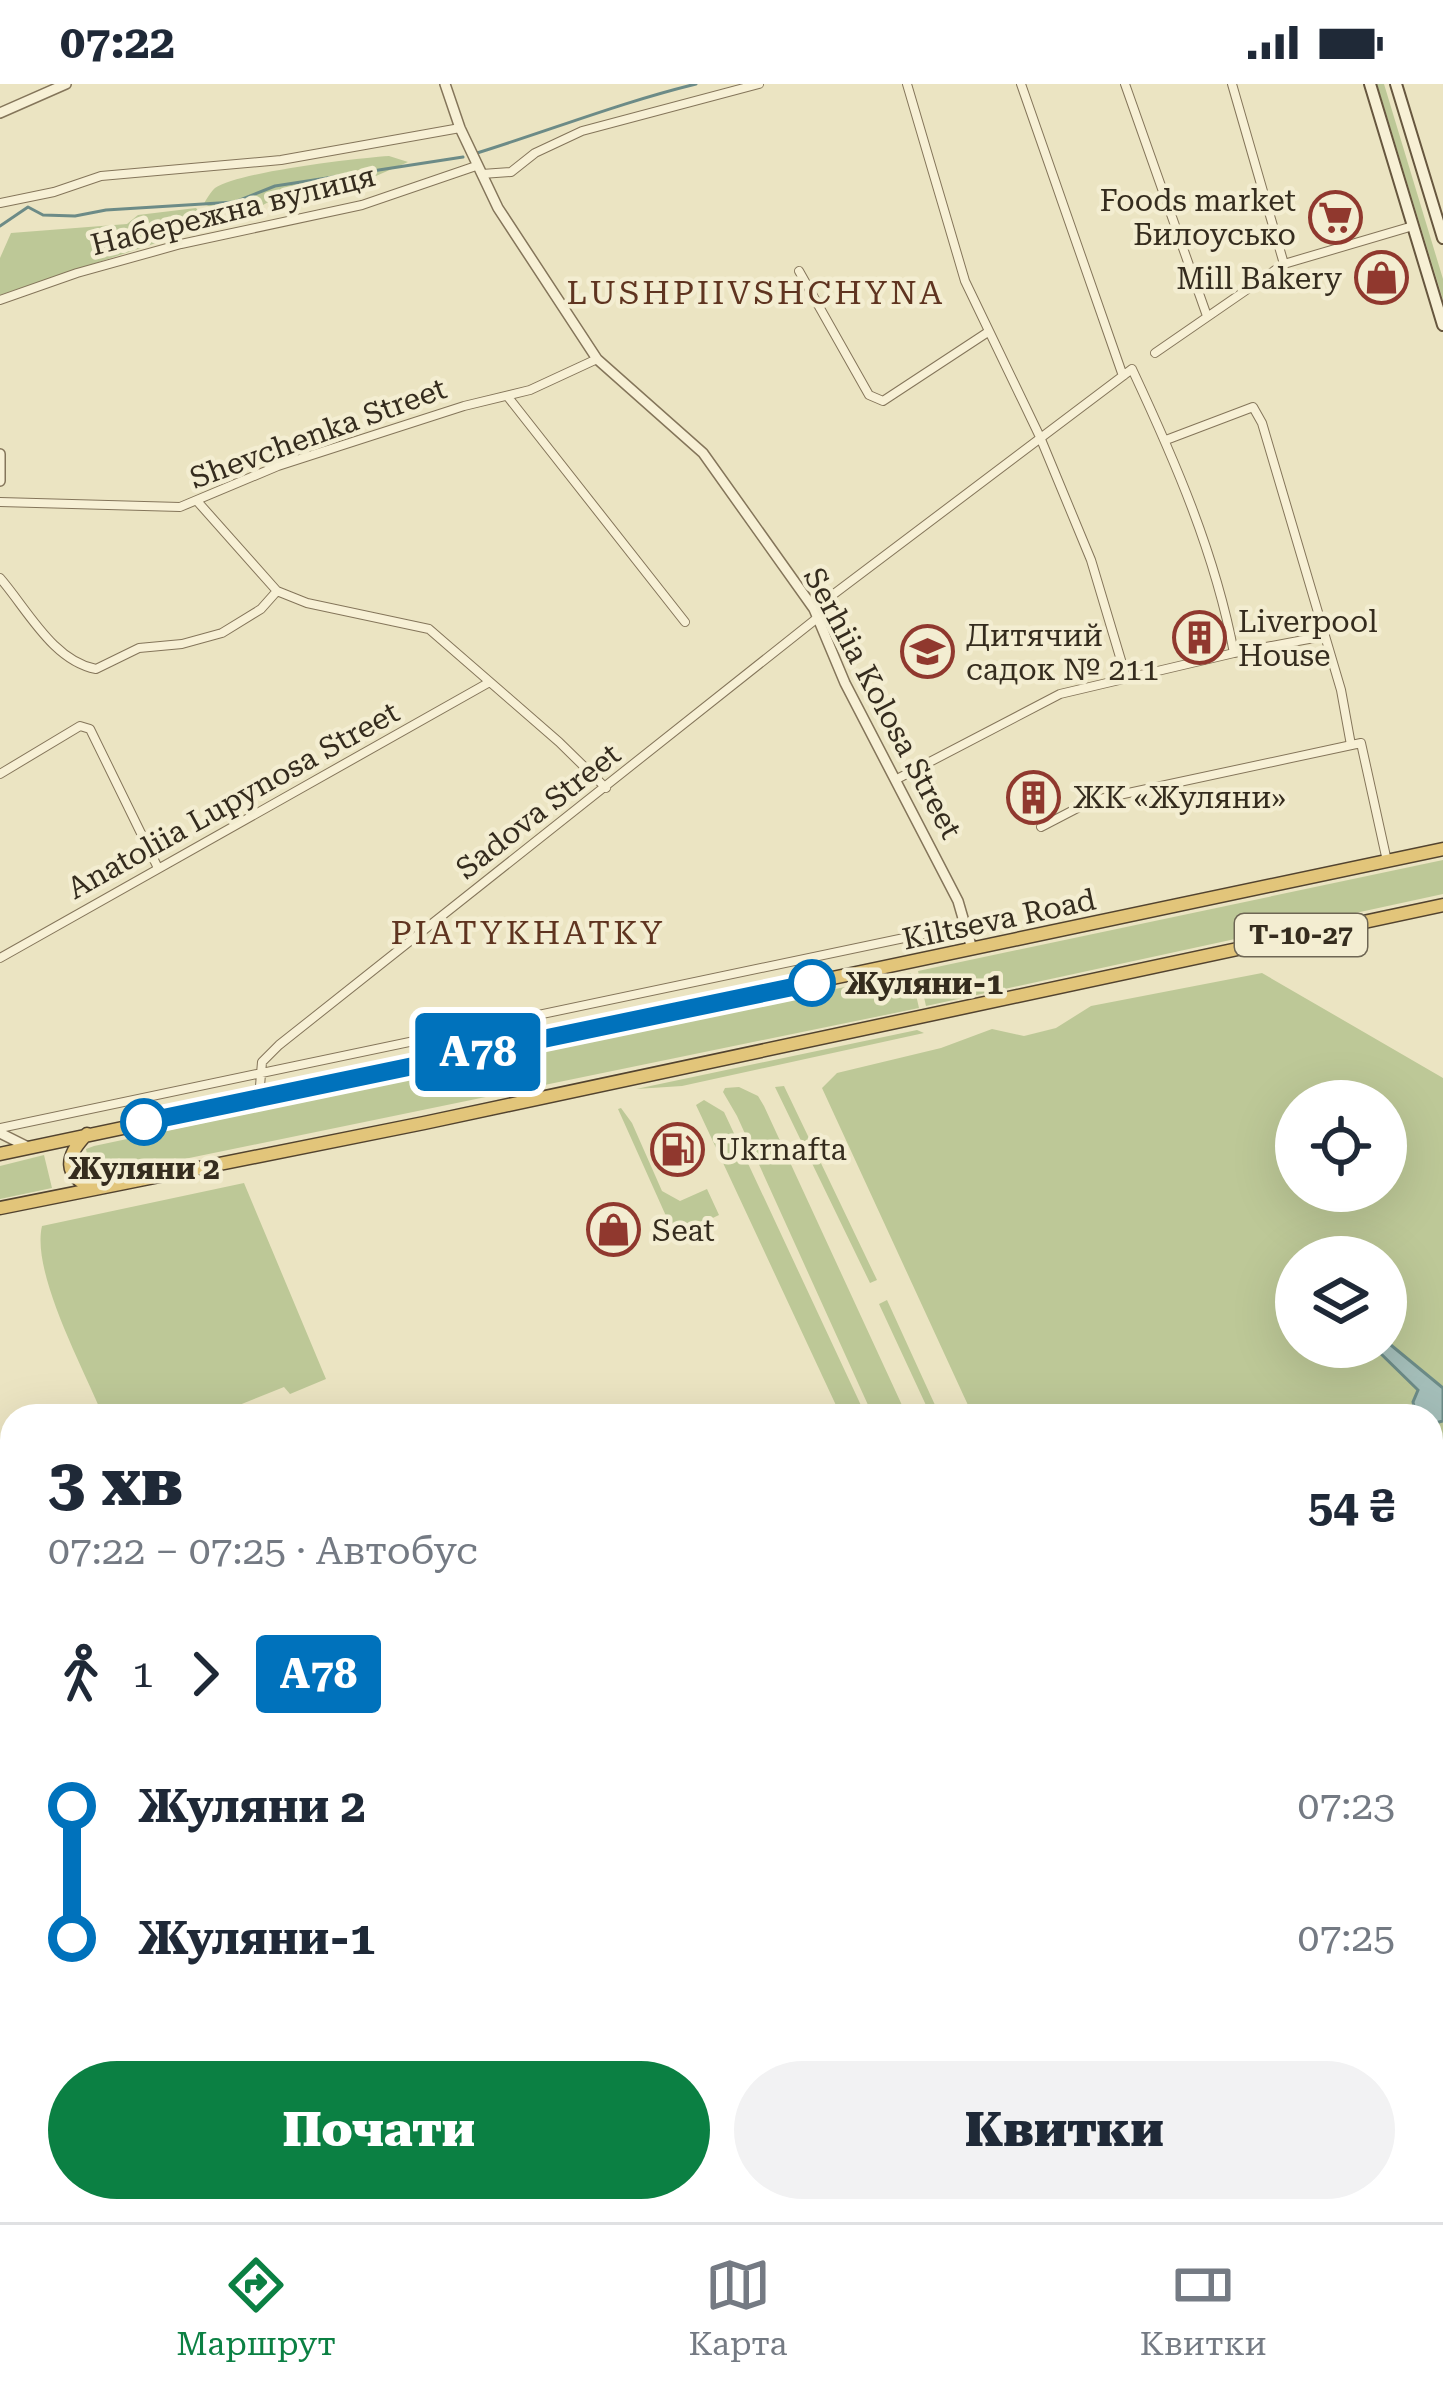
<!DOCTYPE html>
<html lang="uk">
<meta charset="utf-8">
<style>
:root{--surface:#fff;--page:#f2f2f3;--text:#1f2937;--muted:#747a83;--line:#e0e1e3;--accent:#0b8043}
body{margin:0;font-family:"Roboto Serif",serif;background:var(--page);color:var(--text);height:100vh;display:flex;flex-direction:column;font-size:45px;white-space:nowrap}
*{box-sizing:border-box;margin:0}
p{font-size:39px;color:var(--muted)}
.icon{flex:none;width:66px;height:66px;fill:none;stroke:currentColor;stroke-width:2;stroke-linecap:round;stroke-linejoin:round}
.map{position:relative;flex:1;overflow:hidden}
.drawer{position:absolute;left:0px;top:1320px;width:1443px;height:819px;display:flex;flex-direction:column;background:var(--surface);border-radius:36px 36px 0 0;box-shadow:0 12px 48px #0002}
.drawer>*{flex:none}
.badge{padding:0 24px;border-radius:9px;font-size:42px;line-height:78px}
.tools{position:absolute;left:1275px;top:996px;display:grid;gap:24px}
.tools a{display:grid;place-items:center;width:132px;height:132px;border-radius:50%;background:var(--surface);box-shadow:0 12px 48px #0002;font-size:60px}
.map>.badge{position:absolute;translate:-50% -50%;box-shadow:0 0 0 6px #fff}
.legs{display:flex;align-items:center;gap:18px;height:132px;padding:0 48px;font-size:39px}
.legs p{margin-inline-start:auto}
.summary{display:flex;align-items:center;justify-content:space-between;height:204px;padding:0 48px}
h1{font-size:66px;font-weight:800;line-height:90px}
.cta{display:flex;gap:24px;margin-top:auto;padding:24px 48px}
.cta a{flex:1;height:138px;border-radius:72px;background:var(--accent);color:#fff;font-size:48px;font-weight:800;line-height:138px;text-align:center}
.cta a+a{background:var(--page);color:var(--text)}
ul{padding:0 48px;list-style:none}
li{display:flex;align-items:center;gap:42px;height:132px;font-size:45px}
li i{display:grid;place-items:center;width:18px;height:100%;margin:0 15px;background:currentColor}
li i::after{content:'';width:30px;height:30px;margin:-15px;border:9px solid;border-radius:50%;background:var(--surface)}
li p{margin-inline-start:auto}
li:first-child i{background:linear-gradient(#0000 50%,currentColor 0)}
li:last-child i{background:linear-gradient(currentColor 50%,#0000 0)}
.status{display:flex;justify-content:space-between;align-items:center;height:84px;padding:0 60px;background:var(--surface);direction:ltr}
.status svg{height:33px;fill:currentColor}
.tabs{display:flex;justify-content:space-around;align-items:center;height:168px;border-top:3px solid var(--line);background:var(--surface);font-size:33px;color:var(--muted)}
.tabs a{display:grid;justify-items:center;gap:6px}
.tabs .selected{color:var(--accent)}
.map>svg:first-child{display:block}
.farmland{fill:#e0deb0}
.green{fill:#bdc897;fill-rule:evenodd}
.water{fill:#a4beb9;stroke:#6c8b87;stroke-width:3}
.lines{fill:none;stroke-linecap:round;stroke-linejoin:round}
.stream{stroke:#6c8b87;stroke-width:3}
.minor-casing{stroke:#84755a;stroke-width:10}
.tertiary-casing{stroke:#84755a;stroke-width:12}
.secondary-casing{stroke:#66563e;stroke-width:14}
.trunk-casing{stroke:#52432f;stroke-width:15}
.minor{stroke:#f7f0d5;stroke-width:8}
.tertiary{stroke:#f7f0d5;stroke-width:9}
.secondary{stroke:#f7f0d5;stroke-width:10}
.trunk{stroke:#e2c57a;stroke-width:12}
.line-1-casing{stroke:#fff;stroke-width:27}
.line-1{stroke:#0072bc;stroke-width:18}
.stop-1-dot{fill:#fff;stroke:#0072bc;stroke-width:6}
.labels{text-anchor:middle;dominant-baseline:central;stroke-width:9;stroke-linejoin:round;paint-order:stroke}
.shield{fill:#f3edd1;stroke:#6e6654;stroke-width:3}
.shield-label{font-size:27px;font-weight:bold;fill:#352c1e}
.poi-label{font-size:30px;fill:#352c1e;stroke:#f3edd1;text-anchor:start}
.street-label{font-size:30px;fill:#352c1e;stroke:#f3edd1}
.stop-label{font-size:30px;font-weight:bold;fill:#352c1e;stroke:#f3edd1;text-anchor:start}
.neighbourhood-label{font-size:33px;letter-spacing:3px;fill:#5f3420;stroke:#f3edd1}
</style>
<div class="status"><b>07:22</b><svg viewBox="0 0 49 12"><path d="M0 12V9h3v3zM5 12V6h3v6zM10 12V3h3v9zM15 12V0h3v12zM26 1h20v11H26zM47 4h2v5h-2z"/></svg></div>
<div class="map">
<svg width="1443" height="2138" viewBox="0 0 1443 2138">
<rect width="100%" height="100%" fill="#ebe4c2"/>
<path class="farmland" d="M180,2127H346L352,2138H157Z"/>
<path class="green" d="M1377,0H1384L1443,195V216Z
M389,72L408,78L353,102L328,101L304,110L281,111L263,121L220,127L204,120C205,117 212,106 215,104C238,88 357,74 389,72Z
M196,124L202,131L192,147L0,211V174L11,149L127,140L138,131Z
M1443,776V810L926,922L918,887Z
M911,889L919,924L92,1094L86,1065L94,1062Z
M1262,889L1443,994V1500L1437,1503L1431,1490V1332H973L822,1004L837,989L941,964L992,945L1024,952L1056,944L1091,922ZM1296,1017H1386V1107H1296ZM1296,1173H1386V1263H1296Z
M917,946L924,949L682,1002L636,1005Z
M784,1002L877,1196L870,1199L775,1003Z
M739,1003L758,1012L764,1022L907,1332H873L737,1032L723,1008L725,1004Z
M704,1016L724,1028L866,1332H841L696,1021Z
M621,1024L632,1039L662,1107L680,1117L707,1105L719,1131L675,1152L618,1025Z
M44,1071L52,1104L0,1115V1082Z
M244,1099L326,1295L290,1310L284,1303L212,1332H103C84,1285 31,1189 42,1142Z
M887,1216L940,1332H931L879,1220Z
M1443,1988V2138H470L464,2127H1431V1993Z"/>
<path class="water" d="M1386,1257L1443,1304V1337L1431,1340V1332L1416,1331L1413,1318L1418,1306L1374,1263H1386Z"/>
<g class="lines">
<path class="stream" d="M477,69C551,46 622,18 696,0
M0,142L28,123L43,131L75,132L106,126L235,118L275,102L463,73"/>
<defs>
<path id="minor" d="M907,0L965,197L1040,353L1091,476L1126,593
M1021,0L1123,292
M1125,0L1207,232
M1232,0L1284,180
M482,90L511,88L535,69L582,47L759,0
M0,119L54,108L101,92L281,76L460,44
M799,187L869,311L883,317L988,248
M0,216L77,189L181,160L362,121L476,82
M1155,269L1284,180L1413,142
M508,313L685,538
M1166,356L1253,323L1262,339L1341,606L1351,661
M197,417L277,507L307,519L429,545L559,658L606,704
M0,418L180,423L278,382L464,322L530,306L597,275
M0,494C27,525 53,577 96,585L139,564L182,560L222,549L261,525L277,507
M814,525L1132,285C1175,377 1215,469 1234,569
M0,690L80,642L90,645L158,784
M897,695L1060,610L1234,569L1325,552
M1041,743L1091,717L1361,659L1387,777
M0,874L488,599
M259,1014L262,978L279,961L816,535
M0,1044L966,841"/>
<path id="tertiary" d="M445,0L460,44L498,124L597,275L703,369L814,525L845,599L958,817L972,865
M0,29L66,0
M0,370V397
M0,1049L28,1063"/>
<path id="secondary" d="M1370,0L1443,241
M1396,0L1443,154"/>
<path id="trunk" d="M87,1050C65,1072 62,1092 94,1104
M0,1070L1443,765
M0,1124L424,1039L1443,821"/>
</defs>
<use href="#minor" class="minor-casing"/>
<use href="#tertiary" class="tertiary-casing"/>
<use href="#secondary" class="secondary-casing"/>
<use href="#trunk" class="trunk-casing"/>
<use href="#minor" class="minor"/>
<use href="#tertiary" class="tertiary"/>
<use href="#secondary" class="secondary"/>
<use href="#trunk" class="trunk"/>
</g>
<g class="lines">
<defs>
<path id="line-1" d="M144,1038L812,899"/>
</defs>
<use href="#line-1" class="line-1-casing"/>
<use href="#line-1" class="line-1"/>
</g>
<defs>
<symbol id="supermarket-ring" viewBox="-11 -11 22 22"><circle r="9.5" fill="#f3edd1" stroke="#90382e" stroke-width="1.5"/><path d="M-6-5.5h2.5l.6 2H6L4.5 2H-2.5L-4.4-4H-6ZM-1.5 3.2a1.3 1.3 0 1 0 .1 0ZM3 3.2a1.3 1.3 0 1 0 .1 0Z" fill="#90382e"/></symbol>
<symbol id="shop-ring" viewBox="-11 -11 22 22"><circle r="9.5" fill="#f3edd1" stroke="#90382e" stroke-width="1.5"/><path d="M-5-2.5h2.3a2.7 3.5 0 0 1 5.4 0H5L5.5 6h-11ZM-1.5-2.5h3a1.5 2.3 0 0 0-3 0Z" fill="#90382e"/></symbol>
<symbol id="building-ring" viewBox="-11 -11 22 22"><circle r="9.5" fill="#f3edd1" stroke="#90382e" stroke-width="1.5"/><path d="M-4-6H4V6H1V3H-1V6H-4ZM-2.5-4.3h1.7v1.8h-1.7ZM.8-4.3h1.7v1.8H.8ZM-2.5-1h1.7V.8h-1.7ZM.8-1h1.7V.8H.8Z" fill="#90382e"/></symbol>
<symbol id="school-ring" viewBox="-11 -11 22 22"><circle r="9.5" fill="#f3edd1" stroke="#90382e" stroke-width="1.5"/><path d="M0-5L7-2L0 1L-7-2ZM-4 1L0 2.5L4 1V4Q0 6-4 4Z" fill="#90382e"/></symbol>
<symbol id="fuel-ring" viewBox="-11 -11 22 22"><circle r="9.5" fill="#f3edd1" stroke="#90382e" stroke-width="1.5"/><path d="M-5.5-6h7V0h2V4h1.3V-2.5L3-4.5l.8-.8L6-3V5H2.5V1h-1V6h-7ZM-4.2-4.7v3.2H.2V-4.7Z" fill="#90382e"/></symbol>
</defs>
<g fill-rule="evenodd">
<use href="#supermarket-ring" x="1306" y="104" width="59" height="59"/>
<use href="#shop-ring" x="1352" y="164" width="59" height="59"/>
<use href="#building-ring" x="1170" y="524" width="59" height="59"/>
<use href="#school-ring" x="898" y="538" width="59" height="59"/>
<use href="#building-ring" x="1004" y="684" width="59" height="59"/>
<use href="#fuel-ring" x="648" y="1036" width="59" height="59"/>
<use href="#shop-ring" x="584" y="1116" width="59" height="59"/>
</g>
<g class="stop-1-dot">
<circle cx="812" cy="899" r="21"/>
<circle cx="144" cy="1038" r="21"/>
</g>
<g class="labels">
<rect class="shield" x="1235" y="830" width="132" height="42" rx="9"/>
<g class="shield-label">
<text x="1301" y="851">Т-10-27</text>
</g>
<g class="poi-label">
<text x="1296" y="116" text-anchor="end">Foods market<tspan x="1296" dy="34">Билоусько</tspan></text>
<text x="1342" y="194" text-anchor="end">Mill Bakery</text>
<text x="1238" y="537">Liverpool<tspan x="1238" dy="34">House</tspan></text>
<text x="966" y="551">Дитячий<tspan x="966" dy="34">садок № 211</tspan></text>
<text x="1073" y="713">ЖК «Жуляни»</text>
<text x="716" y="1065">Ukrnafta</text>
<text x="652" y="1146">Seat</text>
</g>
<g class="street-label">
<text transform="translate(233 126) rotate(-14)">Набережна вулиця</text>
<text transform="translate(318 349) rotate(-20)">Shevchenka Street</text>
<text transform="translate(883 619) rotate(62)">Serhiia Kolosa Street</text>
<text transform="translate(233 716) rotate(-29)">Anatoliia Lupynosa Street</text>
<text transform="translate(538 727) rotate(-38)">Sadova Street</text>
<text transform="translate(999 835) rotate(-12)">Kiltseva Road</text>
</g>
<g class="stop-label">
<text x="845" y="899">Жуляни-1</text>
<text x="144" y="1084" text-anchor="middle">Жуляни 2</text>
</g>
<g class="neighbourhood-label">
<text x="756" y="208">LUSHPIIVSHCHYNA</text>
<text x="528" y="848">PIATYKHATKY</text>
</g>
</g>
</svg>
<div class="tools">
<a><svg class="icon" aria-label="locate" viewBox="0 0 24 24"><circle cx="12" cy="12" r="6"/><path d="M12 2v4M12 18v4M2 12h4M18 12h4"/></svg></a>
<a><svg class="icon" aria-label="layers" viewBox="0 0 24 24"><path d="M12 4l9 5-9 5-9-5zM3 14l9 5 9-5"/></svg></a>
</div>
<b class="badge" style="left:478px;top:968px;background:#0072bc;color:#fff">А78</b>
<section class="drawer">
<div class="summary"><div><h1>3 хв</h1><p>07:22 – 07:25 · Автобус</p></div><b>54 ₴</b></div>
<div class="legs"><svg class="icon" aria-label="walk" viewBox="0 0 24 24"><circle cx="13" cy="4" r="2"/><path d="M13 8l-2 6 4 7M11 14l-3 7M7 12l3-4h3l4 4"/></svg>1<svg class="icon" aria-label="forward" viewBox="0 0 24 24"><path d="M9 5l7 7-7 7"/></svg><b class="badge" style="background:#0072bc;color:#fff">А78</b></div>
<ul>
<li><i style="color:#0072bc"></i><b>Жуляни 2</b><p>07:23</p></li>
<li><i style="color:#0072bc"></i><b>Жуляни-1</b><p>07:25</p></li>
</ul>
<div class="cta"><a>Почати</a><a>Квитки</a></div>
</section>
</div>
<nav class="tabs">
<a class="selected"><svg class="icon" aria-label="directions" viewBox="0 0 24 24"><path d="M12 3l9 9-9 9-9-9zM9 14v-3h6M13 9l2 2-2 2"/></svg>Маршрут</a>
<a><svg class="icon" aria-label="map" viewBox="0 0 24 24"><path d="M3 6l6-2 6 2 6-2v14l-6 2-6-2-6 2zM9 4v14M15 6v14"/></svg>Карта</a>
<a><svg class="icon" aria-label="tickets" viewBox="0 0 24 24"><path d="M3 7h18v10H3zM15 7v10"/></svg>Квитки</a>
</nav>
